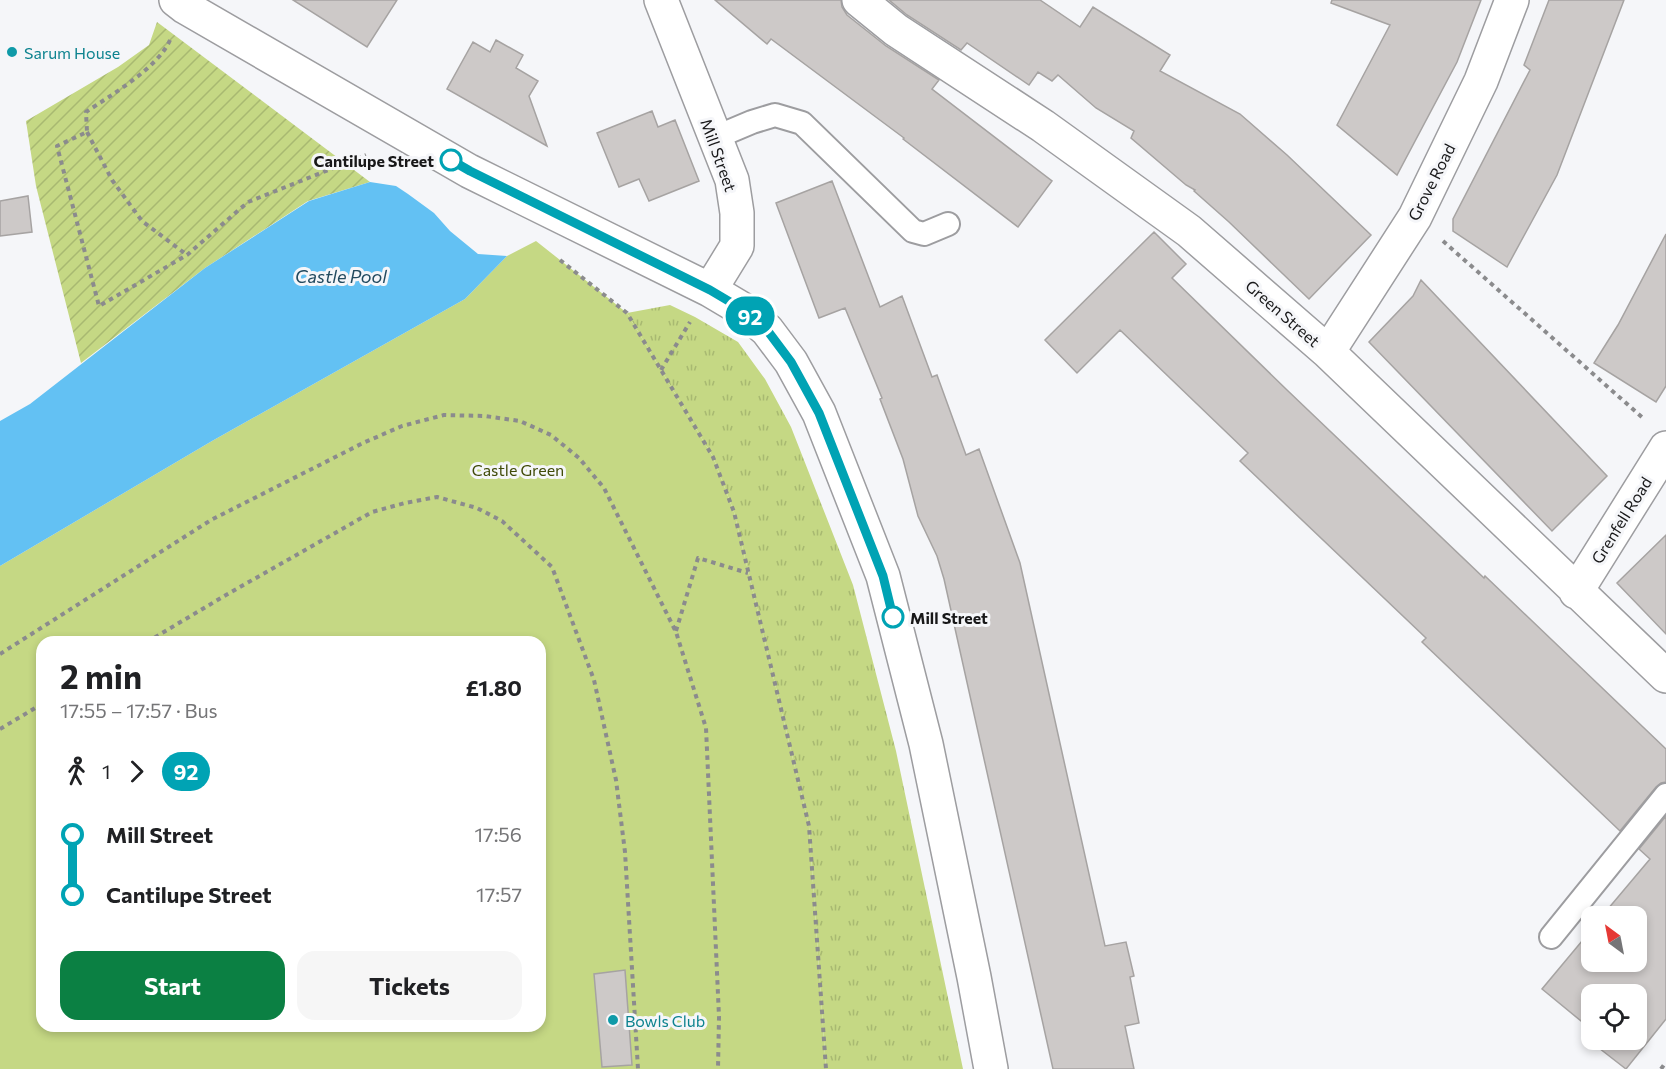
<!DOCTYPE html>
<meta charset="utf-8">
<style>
:root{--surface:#fff;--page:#f6f6f6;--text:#202124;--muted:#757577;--accent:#0b8043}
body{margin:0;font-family:Commissioner,sans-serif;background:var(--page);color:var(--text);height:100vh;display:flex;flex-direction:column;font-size:22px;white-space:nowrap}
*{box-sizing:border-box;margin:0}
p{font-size:20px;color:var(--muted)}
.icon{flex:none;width:33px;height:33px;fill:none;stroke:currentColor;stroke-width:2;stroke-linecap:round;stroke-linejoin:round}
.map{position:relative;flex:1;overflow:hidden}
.details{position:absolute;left:36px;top:636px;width:510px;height:396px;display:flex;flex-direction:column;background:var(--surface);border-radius:18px;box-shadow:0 3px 9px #0003}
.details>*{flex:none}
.badge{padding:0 12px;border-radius:20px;font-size:21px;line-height:39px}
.needle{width:39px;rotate:328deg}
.buttons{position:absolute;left:1581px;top:906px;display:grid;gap:12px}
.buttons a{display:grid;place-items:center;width:66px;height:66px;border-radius:12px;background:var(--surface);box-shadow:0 3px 9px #0003;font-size:30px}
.map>.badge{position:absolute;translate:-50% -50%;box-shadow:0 0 0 3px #fff}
.legs{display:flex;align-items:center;gap:9px;height:66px;padding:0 24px;font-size:20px}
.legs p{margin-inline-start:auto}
.overview{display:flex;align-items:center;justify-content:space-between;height:102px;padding:0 24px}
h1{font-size:33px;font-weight:700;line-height:45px}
.primary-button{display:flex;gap:12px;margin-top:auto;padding:12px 24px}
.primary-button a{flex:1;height:69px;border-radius:18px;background:var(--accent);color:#fff;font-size:24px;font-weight:700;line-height:69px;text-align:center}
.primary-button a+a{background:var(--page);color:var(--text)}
ul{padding:0 24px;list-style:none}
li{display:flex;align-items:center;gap:21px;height:60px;font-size:22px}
li i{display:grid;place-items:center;width:9px;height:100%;margin:0 8px;background:currentColor}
li i::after{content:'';width:15px;height:15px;margin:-8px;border:4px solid;border-radius:50%;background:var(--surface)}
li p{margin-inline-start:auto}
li:first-child i{background:linear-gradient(#0000 50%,currentColor 0)}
li:last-child i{background:linear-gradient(currentColor 50%,#0000 0)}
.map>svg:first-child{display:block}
.grass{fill:url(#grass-tufts)}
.park{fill:#c5d884;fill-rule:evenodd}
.garden{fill:url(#garden-furrows)}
.water{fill:#63c1f3}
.building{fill:#cdc9c8;stroke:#a6a3a2;stroke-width:1.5}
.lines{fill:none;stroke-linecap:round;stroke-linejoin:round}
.lane-casing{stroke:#9d9da0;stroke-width:26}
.street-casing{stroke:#9d9da0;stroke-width:36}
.path{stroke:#8b8b8d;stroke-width:4;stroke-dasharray:4.5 4.5;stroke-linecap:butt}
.lane{stroke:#fff;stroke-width:22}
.street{stroke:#fff;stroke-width:33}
.line-1-casing{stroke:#fff;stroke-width:14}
.line-1{stroke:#00a3b4;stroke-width:9}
.culture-dot{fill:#0f9aa8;stroke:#f5f6f9;stroke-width:2}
.stop-1-dot{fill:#fff;stroke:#00a3b4;stroke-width:3}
.labels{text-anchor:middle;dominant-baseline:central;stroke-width:6;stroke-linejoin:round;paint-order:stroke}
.culture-label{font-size:16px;fill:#0d838f;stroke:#f5f6f9;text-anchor:start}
.street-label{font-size:16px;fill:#181819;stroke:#f5f6f9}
.stop-label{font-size:16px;font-weight:bold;fill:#181819;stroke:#f5f6f9;text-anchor:end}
.park-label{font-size:16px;fill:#404b08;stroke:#f5f6f9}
.water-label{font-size:18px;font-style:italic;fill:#224a5f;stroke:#f5f6f9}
</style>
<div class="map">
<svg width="1666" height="1069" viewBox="0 0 1666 1069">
<defs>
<pattern id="grass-tufts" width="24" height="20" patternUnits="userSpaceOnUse" patternTransform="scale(1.5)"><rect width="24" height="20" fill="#c5d884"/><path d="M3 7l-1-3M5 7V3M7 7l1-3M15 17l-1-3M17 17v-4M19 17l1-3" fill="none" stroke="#a8b971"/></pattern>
<pattern id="garden-furrows" width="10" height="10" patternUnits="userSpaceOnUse" patternTransform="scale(1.5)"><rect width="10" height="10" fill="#c5d884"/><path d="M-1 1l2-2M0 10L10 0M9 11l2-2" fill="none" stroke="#a8b971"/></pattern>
</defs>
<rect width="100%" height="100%" fill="#f5f6f9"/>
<path class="grass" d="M670,305L695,317L738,342L765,379L791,427L853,585L896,751L963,1069H826L809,826L734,512L713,457L627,313Z"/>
<path class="park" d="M536,241L627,313L713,457L734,512L809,826L826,1069H0V566L212,441L465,299L507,256ZM42,642H540V1026H42Z"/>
<path class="garden" d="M157,22L370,182L308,201L205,268L81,363L36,186L26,121L118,67L149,45Z"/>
<path class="water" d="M370,182L396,186L408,194L434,213L450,231L478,254L507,256L465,299L212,441L0,566V421L30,404L205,268L309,201Z"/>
<path class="building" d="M293,0H397L367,47Z
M715,0H841L842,7L847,15L886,46L939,80L932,89L1052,181L1018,227L903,139L904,138L771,39L767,44Z
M889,0H1040L1080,27L1093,7L1170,55L1160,71L1240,114L1287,155L1371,235L1309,299L1229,222L1194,191L1195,190L1186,185L1131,138L1134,131L1096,108L1058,75L1052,81L1038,72L1029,85L967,43L961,50L907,15Z
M1332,0H1481L1457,62L1397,175L1337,125L1390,25L1331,3Z
M1549,0H1624L1557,175L1507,267L1453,231V219L1530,70L1524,65Z
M496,40L523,55L516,68L538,81L529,96L547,146L447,89L473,42L490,52Z
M652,111L658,127L675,120L699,181L649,201L639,179L619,187L597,133Z
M832,181L880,307L902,296L932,377L937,375L966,455L979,449L1020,563L1105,946L1126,942L1134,976L1130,977L1139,1023L1125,1026L1134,1069H1053L944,579L937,556L918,516L903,459L880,399L882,398L845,308L819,318L776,203Z
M28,196L32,232L0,236V201Z
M1154,232L1186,264L1172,278L1287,390L1484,578L1485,576L1666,749V782L1661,783L1656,787L1620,831L1422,642L1426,638L1240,461L1248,453L1120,330L1077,373L1045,340Z
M1666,234V386L1656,402L1594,363L1618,325Z
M1421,280L1607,476L1552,531L1369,342L1413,296Z
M1666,535V634L1617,583Z
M1666,816V1019L1626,1069L1586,1038L1592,1031V1040H1636V994H1592V1030L1542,989L1592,929V962H1636V916H1602L1650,859L1639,849Z
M625,970L632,1065L602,1067L594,974Z"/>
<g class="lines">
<defs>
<path id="lane" d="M714,138L752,122L775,115L802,123L913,231L924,234L948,224
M1551,937L1666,795"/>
<path id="street" d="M176,0L185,7L469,171L710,290L742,309L767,330L791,362L819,413L883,576L926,744L974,977L991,1069
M661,0L732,180L737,213V246L710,290
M859,0L896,30L1043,126L1189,231L1328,352L1666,676
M1328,352L1415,217L1481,81L1512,0
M1576,592L1666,448"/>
</defs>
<use href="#lane" class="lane-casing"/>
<use href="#street" class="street-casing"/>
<path class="path" d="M170,40C158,68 111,95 86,112L87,132L57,146L99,306L187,255L248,202L366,155
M87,132L112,180L142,221L187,255
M1443,241L1644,419
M560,260L627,313L713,457L734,512L809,826L826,1069
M661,370L690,322
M676,631L698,558L748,573
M147,642L226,595L372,512L405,503L437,497L477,508L502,521L552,567L594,680L616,780L625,852L638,1069
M0,654L211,520L363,443L402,426L444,415L485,416L520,421L551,435L579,458L604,488L676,632L706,728L719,1017L718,1069
M0,729L42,704
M1661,1069L1666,1062"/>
<use href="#lane" class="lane"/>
<use href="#street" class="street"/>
</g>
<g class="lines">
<defs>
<path id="line-1" d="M451,160L470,171L710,290L742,309L767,330L791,362L819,413L883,576L893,617"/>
</defs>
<use href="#line-1" class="line-1-casing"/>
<use href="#line-1" class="line-1"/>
</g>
<g class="culture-dot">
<circle cx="12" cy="52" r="6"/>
<circle cx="613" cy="1020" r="6"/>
</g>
<g class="stop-1-dot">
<circle cx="451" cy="160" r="10"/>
<circle cx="893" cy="617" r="10"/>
</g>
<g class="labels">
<g class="culture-label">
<text x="24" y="52">Sarum House</text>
<text x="625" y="1020">Bowls Club</text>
</g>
<g class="street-label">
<text transform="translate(719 155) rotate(70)">Mill Street</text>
<text transform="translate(1431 182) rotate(-63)">Grove Road</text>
<text transform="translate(1283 313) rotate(41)">Green Street</text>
<text transform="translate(1621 520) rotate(-58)">Grenfell Road</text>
</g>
<g class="stop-label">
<text x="434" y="160">Cantilupe Street</text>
<text x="910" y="617" text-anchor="start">Mill Street</text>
</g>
<g class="park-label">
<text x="518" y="469">Castle Green</text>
</g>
<g class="water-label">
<text x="341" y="276">Castle Pool</text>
</g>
</g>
</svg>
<div class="buttons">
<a><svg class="needle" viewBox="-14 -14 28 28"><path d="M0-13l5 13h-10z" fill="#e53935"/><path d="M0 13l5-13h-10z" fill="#757577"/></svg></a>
<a><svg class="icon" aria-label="locate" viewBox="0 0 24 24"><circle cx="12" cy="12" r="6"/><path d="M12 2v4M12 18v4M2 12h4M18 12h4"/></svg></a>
</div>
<b class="badge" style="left:750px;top:316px;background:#00a3b4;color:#fff">92</b>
<section class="details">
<div class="overview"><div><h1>2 min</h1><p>17:55 – 17:57 · Bus</p></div><b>£1.80</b></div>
<div class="legs"><svg class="icon" aria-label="walk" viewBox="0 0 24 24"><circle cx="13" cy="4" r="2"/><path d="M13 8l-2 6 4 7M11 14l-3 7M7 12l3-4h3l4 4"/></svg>1<svg class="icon" aria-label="forward" viewBox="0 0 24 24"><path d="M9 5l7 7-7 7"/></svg><b class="badge" style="background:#00a3b4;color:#fff">92</b></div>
<ul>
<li><i style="color:#00a3b4"></i><b>Mill Street</b><p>17:56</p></li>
<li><i style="color:#00a3b4"></i><b>Cantilupe Street</b><p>17:57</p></li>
</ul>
<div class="primary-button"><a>Start</a><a>Tickets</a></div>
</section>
</div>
